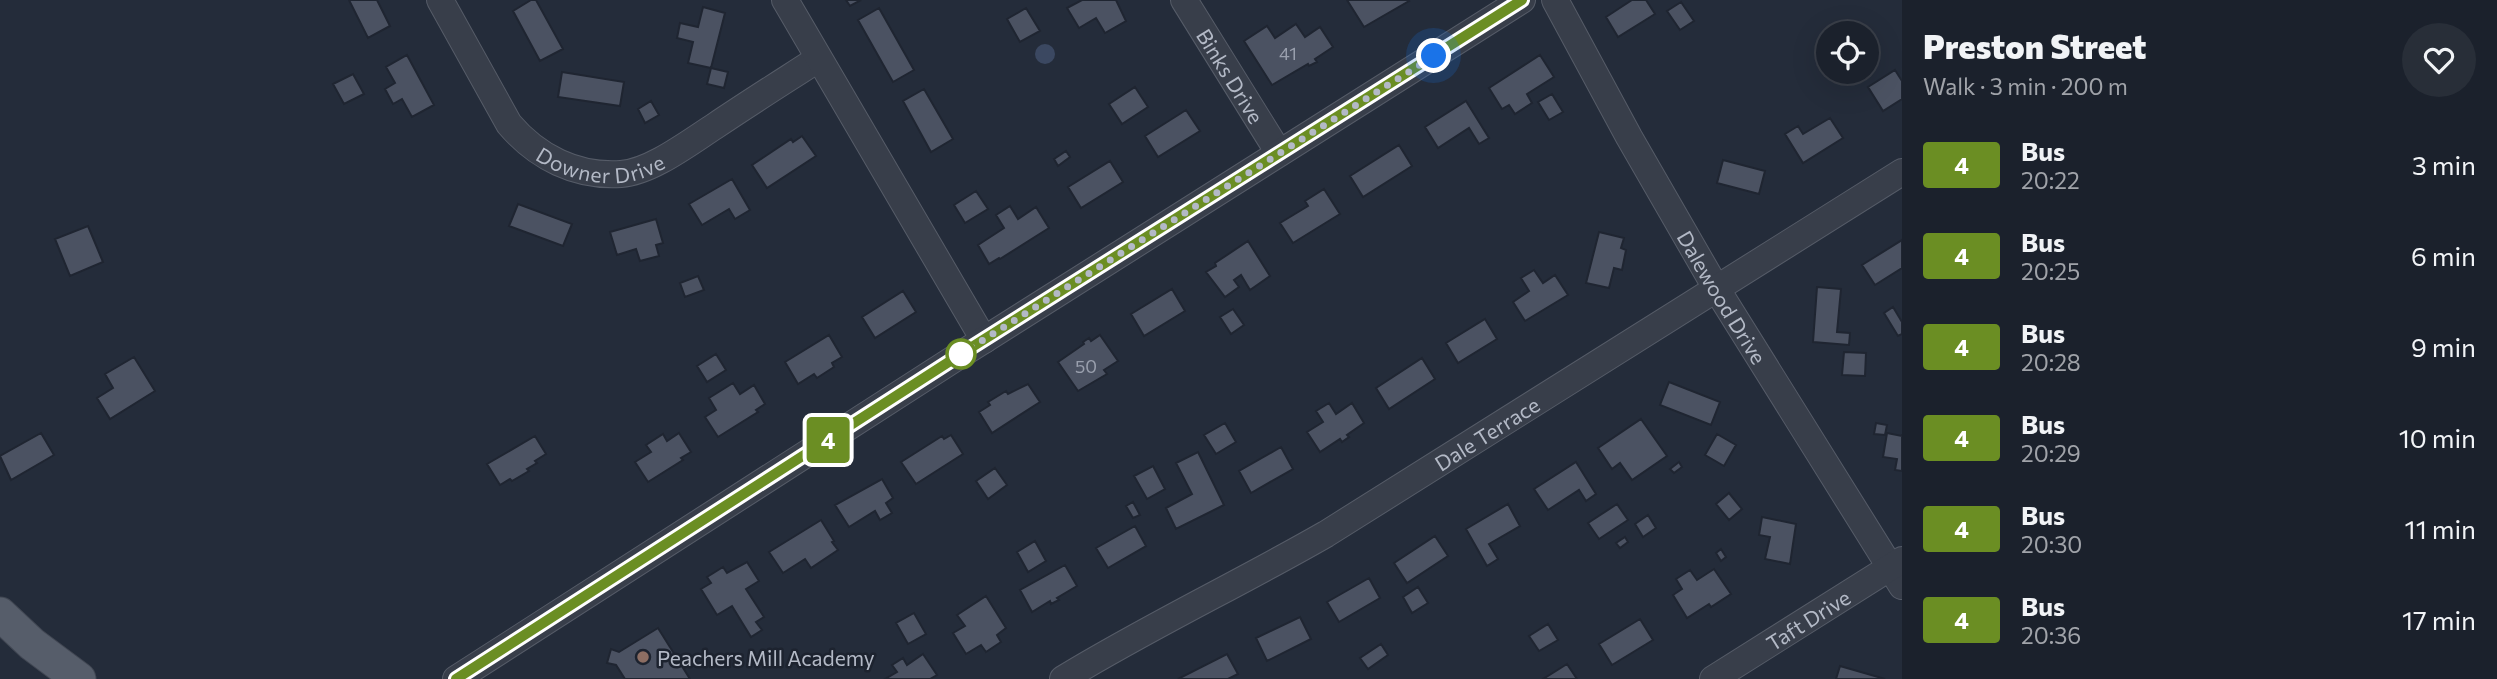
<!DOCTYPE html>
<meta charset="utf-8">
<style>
:root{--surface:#1b212c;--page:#282e38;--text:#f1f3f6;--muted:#a0a3a9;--line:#393e48}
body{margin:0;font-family:Commissioner,sans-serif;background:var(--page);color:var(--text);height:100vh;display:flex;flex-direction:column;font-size:26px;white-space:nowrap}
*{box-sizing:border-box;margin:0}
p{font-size:23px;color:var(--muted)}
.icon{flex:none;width:38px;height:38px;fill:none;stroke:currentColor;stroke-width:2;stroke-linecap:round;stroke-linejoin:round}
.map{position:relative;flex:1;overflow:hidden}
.drawer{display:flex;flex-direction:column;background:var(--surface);width:595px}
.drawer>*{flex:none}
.badge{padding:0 14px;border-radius:5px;font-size:24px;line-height:46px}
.buttons{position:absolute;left:1816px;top:21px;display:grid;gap:14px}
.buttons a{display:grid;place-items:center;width:63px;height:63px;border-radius:50%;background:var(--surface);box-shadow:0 7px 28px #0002,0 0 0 2px var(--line);font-size:35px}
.you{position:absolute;width:35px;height:35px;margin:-18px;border:5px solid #fff;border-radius:50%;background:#1a73e8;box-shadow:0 0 0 10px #1a73e833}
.map>.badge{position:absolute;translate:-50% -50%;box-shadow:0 0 0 4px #fff}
.round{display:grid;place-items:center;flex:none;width:74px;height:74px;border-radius:37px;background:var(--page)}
.headline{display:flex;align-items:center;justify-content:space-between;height:119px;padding:0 21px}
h1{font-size:33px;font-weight:800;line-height:52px}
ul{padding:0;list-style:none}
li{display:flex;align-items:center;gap:21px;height:91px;padding:0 21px}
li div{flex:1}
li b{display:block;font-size:26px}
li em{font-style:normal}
li .badge{min-width:77px;font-weight:700;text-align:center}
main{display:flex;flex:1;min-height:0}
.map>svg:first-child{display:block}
.water{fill:#3b4861}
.building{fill:#4b5262;stroke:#1f2531;stroke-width:2}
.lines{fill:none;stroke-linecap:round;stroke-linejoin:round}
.minor-casing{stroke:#565c68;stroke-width:28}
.major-casing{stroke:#414753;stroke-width:35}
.minor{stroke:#383e4a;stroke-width:26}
.major{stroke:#565d6a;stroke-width:33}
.line-casing{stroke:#fff;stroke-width:16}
.line{stroke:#6b8e23;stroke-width:10}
.walk{stroke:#b3b9c6;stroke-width:7;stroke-dasharray:0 12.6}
.stop-dot{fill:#fff;stroke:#6b8e23;stroke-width:3.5}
.education-dot{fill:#8d6e63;stroke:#1d232f;stroke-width:2.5}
.labels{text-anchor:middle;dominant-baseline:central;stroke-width:5;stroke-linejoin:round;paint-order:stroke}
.number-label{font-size:18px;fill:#999fad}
.street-label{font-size:21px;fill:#b3b9c6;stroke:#1d232f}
.poi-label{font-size:21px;fill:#b3b9c6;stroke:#1d232f;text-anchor:start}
</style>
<main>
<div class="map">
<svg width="1902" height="679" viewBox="0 0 1902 679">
<rect width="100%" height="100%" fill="#242c3a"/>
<path class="water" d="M1035 54a10 10 0 1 1 20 0a10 10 0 1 1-20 0Z"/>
<path class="building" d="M349,0H377L390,26L368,38Z
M531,0H536L563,49L540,61L513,11Z
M846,0H861L850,6Z
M1082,0H1116L1126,21L1105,33L1096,18L1079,28L1067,8Z
M1347,0H1408L1409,1L1364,27Z
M1632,0H1646L1655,14L1618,37L1606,17Z
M1681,2L1694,21L1680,30L1667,11Z
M703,7L725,13L711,68L688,63L693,42L677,38L680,23L698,27Z
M879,8L914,70L893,82L858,20Z
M1026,8L1040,31L1020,42L1007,19Z
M1296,24L1305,37L1320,27L1333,47L1315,59L1317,62L1309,66L1308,64L1272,85L1244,41L1267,26L1275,38Z
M407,55L434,105L412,117L402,99L393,104L385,89L395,83L386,67Z
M1540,55L1554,77L1527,94L1532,103L1515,114L1509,105L1502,109L1489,88Z
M711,68L728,72L724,88L707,84Z
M1895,70L1902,81V99L1883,111L1868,87Z
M562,72L624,82L620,106L558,97Z
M353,74L364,94L344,104L333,84Z
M1135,87L1148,107L1122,124L1109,104Z
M924,89L953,139L931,152L903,101Z
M1552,94L1563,112L1549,120L1538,102Z
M651,101L659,115L645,123L638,109Z
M1466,101L1489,138L1479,144L1469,128L1438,148L1425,127Z
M1186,110L1200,131L1158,157L1145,136Z
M1830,118L1843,138L1803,163L1785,134L1798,126L1803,134Z
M802,136L816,156L767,188L752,165L791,139L793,142Z
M1399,145L1412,166L1363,197L1350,176Z
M1066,151L1070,157L1058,166L1054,159Z
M1723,160L1765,171L1759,194L1717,183Z
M1110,161L1123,182L1081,208L1068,187Z
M732,179L750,210L735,219L729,209L702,225L689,204Z
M1324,189L1340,214L1293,243L1280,223L1308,206L1305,201Z
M976,191L988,209L965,223L954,205Z
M518,204L572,224L563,246L509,226Z
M1010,206L1018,219L1036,207L1049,228L1000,259L999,258L989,264L978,245L1004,228L996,215Z
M656,219L663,243L656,245L659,256L640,261L636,249L617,255L610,232Z
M88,226L103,262L70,276L55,239Z
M1599,232L1624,238L1621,248L1626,250L1622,270L1614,268L1609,288L1586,283Z
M1902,240V268L1875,285L1862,265Z
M1248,241L1270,276L1250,290L1241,275L1234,280L1239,287L1225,297L1206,272L1216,266L1215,263Z
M1534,270L1543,283L1555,275L1568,295L1525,321L1513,302L1529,291L1521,278Z
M698,276L704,290L685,297L680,283Z
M1817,287L1841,289L1837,332L1850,333L1849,345L1813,342Z
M1172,289L1185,311L1144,336L1131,314Z
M903,291L916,312L875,338L862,317Z
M1893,307L1902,322V334L1898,336L1884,313Z
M1233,309L1244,325L1231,334L1220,317Z
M1485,319L1497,339L1458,363L1446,343Z
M829,335L842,357L832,363L834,367L817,378L814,374L798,384L785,362Z
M1100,335L1118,361L1104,370L1107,374L1078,391L1058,362L1084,344L1083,342L1089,338L1091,341Z
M1844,352L1866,353L1865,376L1842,375Z
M716,354L726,370L707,382L697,366Z
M134,357L155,391L110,419L97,398L113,388L105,374Z
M1422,358L1435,379L1389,409L1376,388Z
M1669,382L1720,402L1711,425L1660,405Z
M733,383L740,394L754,385L765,404L756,410L758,412L718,437L705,417L716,410L709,398Z
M1028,384L1040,402L992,433L979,412L990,405L988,402L1006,391L1008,394Z
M1329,403L1336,414L1352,403L1364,423L1347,435L1349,437L1342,442L1340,439L1320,452L1307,432L1323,422L1316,411Z
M1641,419L1667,456L1632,480L1620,463L1612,469L1598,448Z
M1225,423L1236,442L1216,454L1204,435Z
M1876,423L1887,425L1885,435L1874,434Z
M41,433L54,455L11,480L0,456Z
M679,433L691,452L681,458L683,460L648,482L635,462L651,452L646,445L663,434L667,441Z
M1887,433L1902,436V434V471L1895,470L1897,459L1883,457Z
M1717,434L1736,445L1724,466L1705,455Z
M951,435L963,454L916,484L901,462L942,436L944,439Z
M535,436L546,454L535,461L537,463L527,469L529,471L512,481L510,479L500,485L487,464Z
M1281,447L1293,469L1251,493L1239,471Z
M1198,452L1224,505L1176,529L1166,508L1192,494L1176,463Z
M1576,462L1596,494L1586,501L1579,490L1548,510L1534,489Z
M1679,462L1682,467L1674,473L1670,469Z
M1153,466L1165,489L1147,499L1134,476Z
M995,468L1007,485L988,499L976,481Z
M882,479L893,498L886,503L892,513L880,520L875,511L849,527L835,505Z
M1729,493L1742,509L1729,520L1716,504Z
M1133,502L1140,515L1133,518L1126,506Z
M1508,504L1520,526L1489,544L1498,559L1487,566L1466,529Z
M1617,504L1628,520L1599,539L1588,523Z
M1648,515L1656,528L1643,537L1635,524Z
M1762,517L1796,524L1790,564L1765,559L1770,537L1759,535Z
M821,520L834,541L832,542L838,550L811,568L805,559L783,573L769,552Z
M1135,526L1146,546L1108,568L1096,548Z
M1435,536L1448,556L1407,583L1394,563Z
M1625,537L1628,542L1620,548L1616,543Z
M1035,541L1046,561L1028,572L1017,552Z
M1721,549L1726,557L1721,561L1716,553Z
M747,562L759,581L746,589L764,617L756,622L762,630L751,637L732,606L717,615L701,589L711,583L707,577L723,567L727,573Z
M1065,565L1077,586L1057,598L1059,600L1051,604L1050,601L1032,612L1020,590Z
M1714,569L1731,594L1711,607L1709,604L1687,618L1673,595L1682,589L1676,579L1690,570L1697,580Z
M1369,578L1380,598L1339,622L1327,602Z
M1418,587L1428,603L1412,613L1403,597Z
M986,596L1006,628L997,635L1001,642L986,652L981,645L966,654L953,633L965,626L957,615Z
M914,613L926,634L908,644L896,623Z
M1300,617L1311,639L1267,661L1256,638Z
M1640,619L1653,640L1612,665L1599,644Z
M1548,624L1558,640L1539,651L1529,636Z
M658,628L690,679H625L616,665L607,663L611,649L619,652Z
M1381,644L1388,655L1368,669L1360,658Z
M923,654L937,675L930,679H885L897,672L892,665L903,658L907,665Z
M1227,654L1238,674L1228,679H1178Z
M1567,664L1577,679H1543Z
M1840,666L1885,679H1836Z"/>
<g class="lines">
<defs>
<g id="minor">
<path id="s1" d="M440,0L509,124C537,157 576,177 621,174C651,172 690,142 715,126C749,103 784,81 818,59"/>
<path d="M785,0L984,340"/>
<path id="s2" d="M1184,0L1279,153"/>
<path id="s3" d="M1555,0L1629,137L1716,288L1902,586"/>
<path d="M456,679L960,355L1522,0"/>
<path id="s4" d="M1063,679C1148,627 1239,584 1326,534L1902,172"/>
<path id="s5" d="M1713,679L1902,560"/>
</g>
<path id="major" d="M0,614L32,644L79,679"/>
</defs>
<use href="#minor" class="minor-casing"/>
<use href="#major" class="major-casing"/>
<use href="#minor" class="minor"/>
<use href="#major" class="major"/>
</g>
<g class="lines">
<defs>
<path id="line" d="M456,679L972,347L1522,0"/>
</defs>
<use href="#line" class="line-casing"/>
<use href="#line" class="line"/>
<path class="walk" d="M961,354L1434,56"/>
</g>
<circle class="stop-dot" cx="961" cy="354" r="14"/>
<circle class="education-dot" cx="643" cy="657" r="7"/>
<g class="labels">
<g class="number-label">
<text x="1288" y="53">41</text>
<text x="1086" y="366">50</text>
</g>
<g class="street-label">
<text stroke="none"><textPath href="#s2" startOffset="89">Binks Drive</textPath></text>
<text stroke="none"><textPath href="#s1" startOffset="248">Downer Drive</textPath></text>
<text stroke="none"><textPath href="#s3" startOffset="341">Dalewood Drive</textPath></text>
<text stroke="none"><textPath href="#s4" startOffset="490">Dale Terrace</textPath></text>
<text stroke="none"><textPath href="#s5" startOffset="112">Taft Drive</textPath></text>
</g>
<g class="poi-label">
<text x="657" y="657">Peachers Mill Academy</text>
</g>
</g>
</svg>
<div class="buttons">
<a><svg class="icon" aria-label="locate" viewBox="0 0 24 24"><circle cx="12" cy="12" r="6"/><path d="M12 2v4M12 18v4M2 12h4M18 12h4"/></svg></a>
</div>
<div class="you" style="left:1434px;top:56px"></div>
<b class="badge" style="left:828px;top:440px;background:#6b8e23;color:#fff">4</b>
</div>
<section class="drawer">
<div class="headline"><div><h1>Preston Street</h1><p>Walk · 3 min · 200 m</p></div><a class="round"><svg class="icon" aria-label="heart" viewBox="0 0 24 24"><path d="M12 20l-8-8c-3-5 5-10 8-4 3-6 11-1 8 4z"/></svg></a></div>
<ul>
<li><span class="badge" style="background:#6b8e23;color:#fff">4</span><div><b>Bus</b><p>20:22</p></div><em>3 min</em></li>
<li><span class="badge" style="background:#6b8e23;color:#fff">4</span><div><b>Bus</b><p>20:25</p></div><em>6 min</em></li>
<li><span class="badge" style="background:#6b8e23;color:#fff">4</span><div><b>Bus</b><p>20:28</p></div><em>9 min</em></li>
<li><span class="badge" style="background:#6b8e23;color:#fff">4</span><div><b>Bus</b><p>20:29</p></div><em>10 min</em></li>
<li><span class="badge" style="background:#6b8e23;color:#fff">4</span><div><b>Bus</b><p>20:30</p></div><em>11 min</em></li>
<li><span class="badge" style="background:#6b8e23;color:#fff">4</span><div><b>Bus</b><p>20:36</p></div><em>17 min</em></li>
</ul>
</section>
</main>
